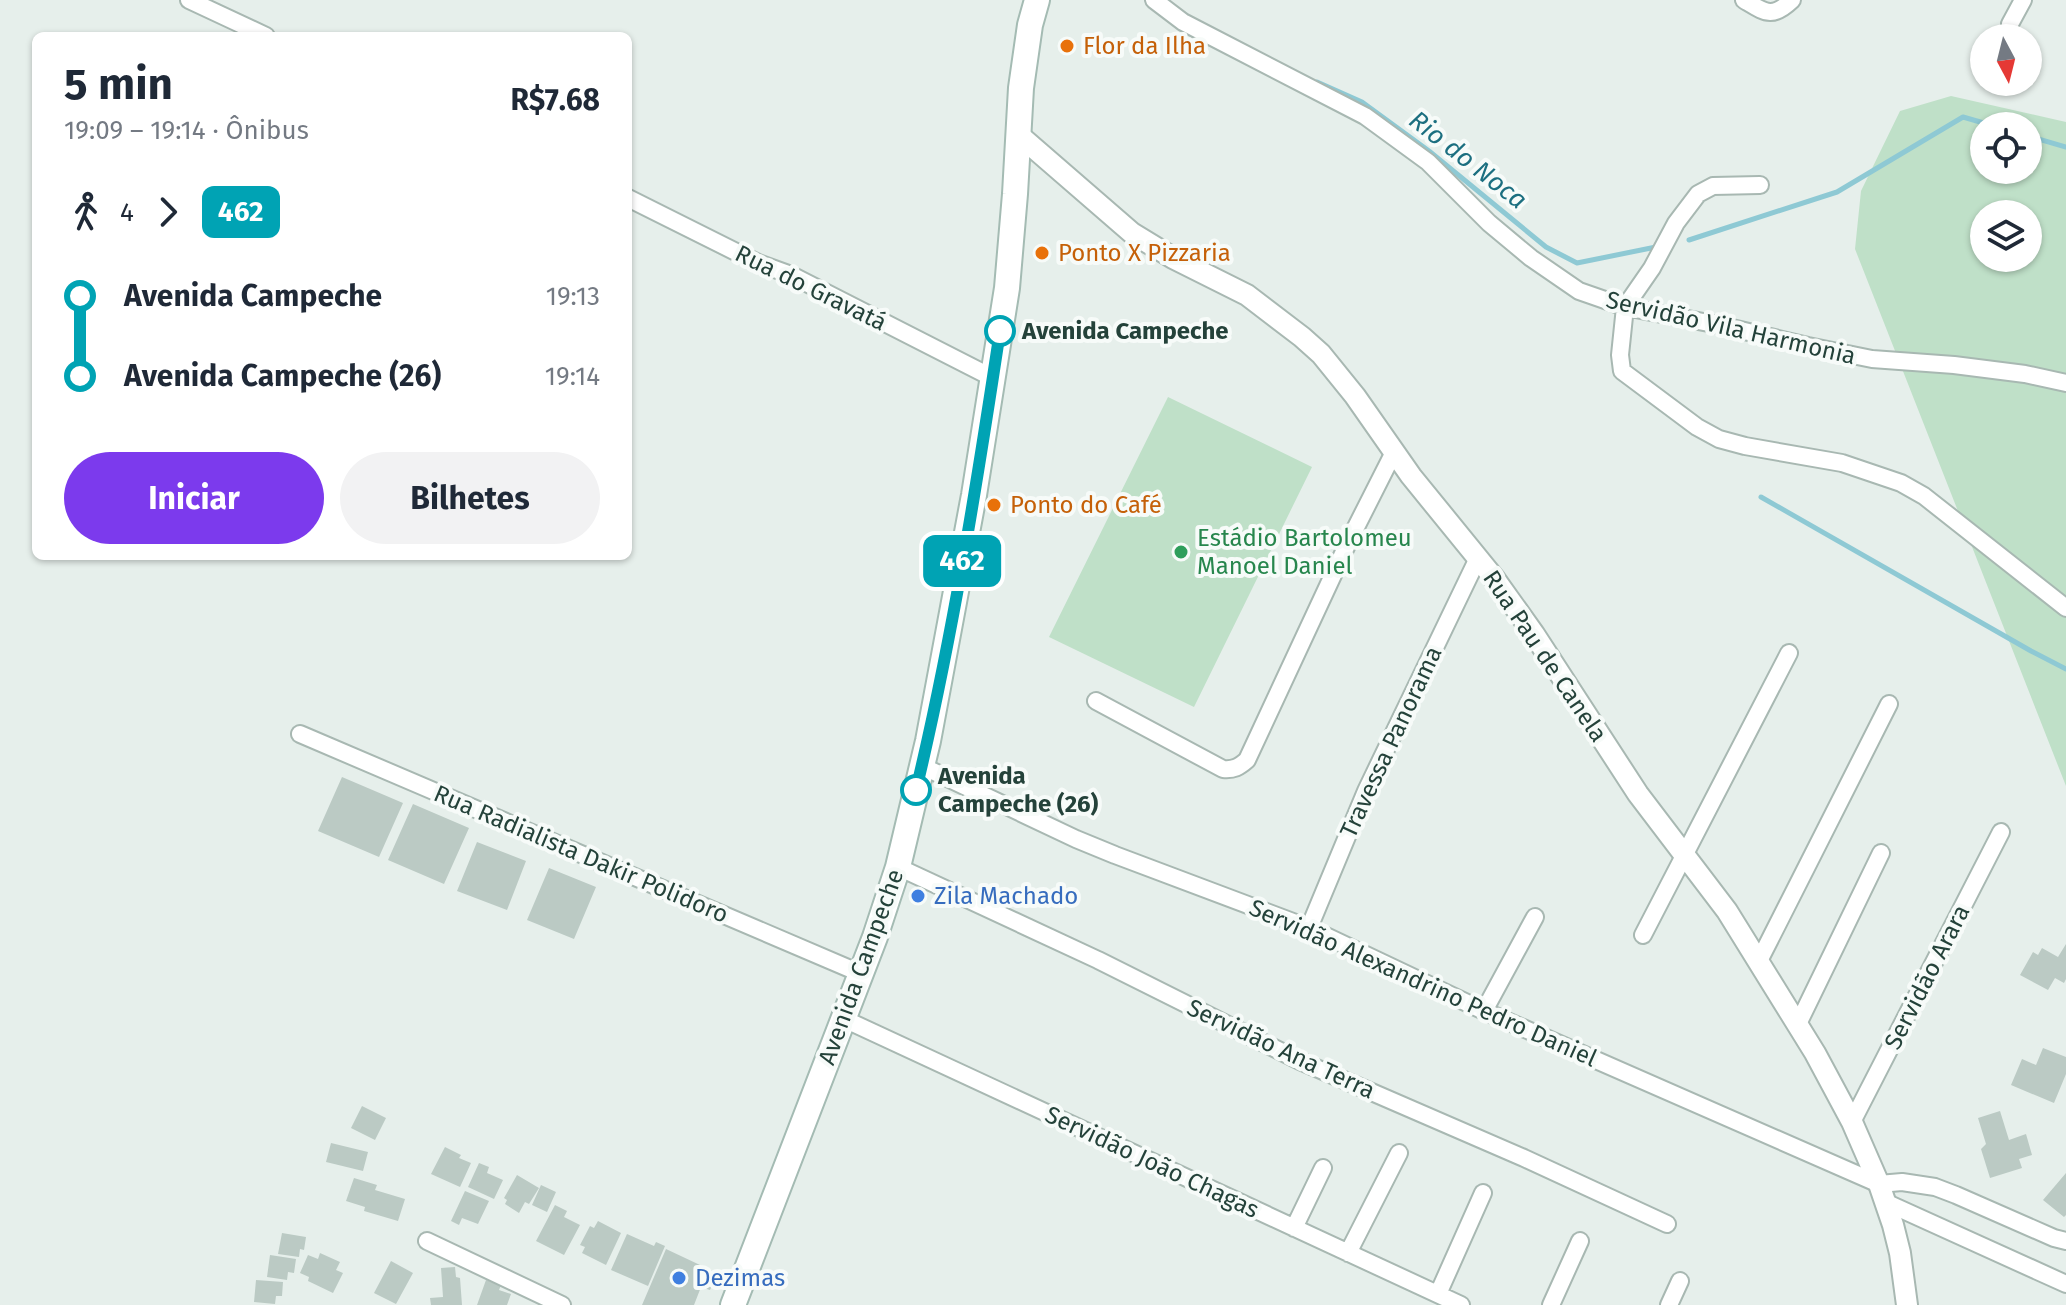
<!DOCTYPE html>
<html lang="pt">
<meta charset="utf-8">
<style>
:root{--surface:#fff;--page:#f2f2f3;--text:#1f2937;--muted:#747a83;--accent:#7c3aed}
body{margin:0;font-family:"Fira Sans",sans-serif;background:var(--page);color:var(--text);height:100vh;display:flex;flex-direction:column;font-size:30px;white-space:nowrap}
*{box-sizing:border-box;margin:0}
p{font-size:26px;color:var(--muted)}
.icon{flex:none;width:44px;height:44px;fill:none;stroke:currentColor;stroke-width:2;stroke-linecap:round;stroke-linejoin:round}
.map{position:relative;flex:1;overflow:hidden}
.sheet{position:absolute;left:32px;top:32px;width:600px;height:528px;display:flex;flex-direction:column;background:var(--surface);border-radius:12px;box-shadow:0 2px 6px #0004}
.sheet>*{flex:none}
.badge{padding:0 16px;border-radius:12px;font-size:28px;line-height:52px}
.needle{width:52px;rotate:173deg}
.tools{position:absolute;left:1970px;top:24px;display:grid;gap:16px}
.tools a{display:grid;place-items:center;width:72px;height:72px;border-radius:50%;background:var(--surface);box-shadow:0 2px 6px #0004;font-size:40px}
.map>.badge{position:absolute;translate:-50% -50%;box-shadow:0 0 0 4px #fff}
.legs{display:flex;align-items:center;gap:12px;height:88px;padding:0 32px;font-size:26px}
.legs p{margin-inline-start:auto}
.headline{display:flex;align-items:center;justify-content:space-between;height:136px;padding:0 32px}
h1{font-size:44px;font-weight:700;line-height:60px}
.action{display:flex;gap:16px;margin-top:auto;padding:16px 32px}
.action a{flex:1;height:92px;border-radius:48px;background:var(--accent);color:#fff;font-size:32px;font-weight:700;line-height:92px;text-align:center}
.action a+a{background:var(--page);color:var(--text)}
ul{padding:0 32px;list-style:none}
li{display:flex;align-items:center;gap:28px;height:80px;font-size:30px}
li i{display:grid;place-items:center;width:12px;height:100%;margin:0 10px;background:currentColor}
li i::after{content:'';width:20px;height:20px;margin:-10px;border:6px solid;border-radius:50%;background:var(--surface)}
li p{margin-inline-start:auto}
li:first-child i{background:linear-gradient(#0000 50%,currentColor 0)}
li:last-child i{background:linear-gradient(currentColor 50%,#0000 0)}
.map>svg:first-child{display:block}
.green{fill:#bfe0c8;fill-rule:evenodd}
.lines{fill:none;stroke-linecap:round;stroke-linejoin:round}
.stream{stroke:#8ec9d4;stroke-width:5}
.building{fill:#bbcac4}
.minor-casing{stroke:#a8b8b2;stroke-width:20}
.tertiary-casing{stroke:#a8b8b2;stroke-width:24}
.secondary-casing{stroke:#a4bbb3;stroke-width:28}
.minor{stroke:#fff;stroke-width:16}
.tertiary{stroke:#fff;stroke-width:20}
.secondary{stroke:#fff;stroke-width:24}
.line-1-casing{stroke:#fff;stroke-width:18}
.line-1{stroke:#00a3b4;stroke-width:12}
.food-dot{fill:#e8710a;stroke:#f7fbf9;stroke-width:3}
.stop-1-dot{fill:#fff;stroke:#00a3b4;stroke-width:4}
.leisure-dot{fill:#2e9e5b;stroke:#f7fbf9;stroke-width:3}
.shop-dot{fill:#3f7fe0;stroke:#f7fbf9;stroke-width:3}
.labels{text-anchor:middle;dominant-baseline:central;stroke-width:8;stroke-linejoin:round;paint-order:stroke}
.food-label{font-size:24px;fill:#c56008;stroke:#f7fbf9;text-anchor:start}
.street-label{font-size:24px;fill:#24423a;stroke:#f7fbf9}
.stop-label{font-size:24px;font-weight:bold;fill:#24423a;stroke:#f7fbf9;text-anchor:start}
.leisure-label{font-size:24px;fill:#27864d;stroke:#f7fbf9;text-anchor:start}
.shop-label{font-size:24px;fill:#366cbe;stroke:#f7fbf9;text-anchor:start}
.water-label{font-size:26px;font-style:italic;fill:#1c6f80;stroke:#f7fbf9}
</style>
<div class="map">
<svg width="2066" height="1305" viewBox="0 0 2066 1305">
<rect width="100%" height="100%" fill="#e6efeb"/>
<path class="green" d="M1951,96L2066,122V786L1855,249L1861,191L1900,111ZM1984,126H2028V170H1984ZM1984,214H2028V258H1984Z
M1168,397L1312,467L1194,707L1049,637Z"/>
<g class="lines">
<path class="stream" d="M1317,82L1362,102L1429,151L1546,247L1577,263L1656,247
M2028,136L2066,147
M1689,240L1837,192L1963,117L1994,126
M1761,497L2031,651L2066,669"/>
</g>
<path class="building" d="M342,777L403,803L379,857L318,831Z
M413,804L469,828L444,884L388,860Z
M477,842L526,861L507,910L457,891Z
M549,868L596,887L574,939L527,920Z
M2066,944V979L2064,983L2055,978L2048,990L2020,975L2033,952L2038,955L2042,948L2058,957Z
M2043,1048L2066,1057V1074L2054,1103L2011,1085L2022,1059L2036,1065Z
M362,1106L386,1118L375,1140L351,1128Z
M2000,1111L2009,1140L2026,1134L2032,1155L2019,1159L2022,1168L1990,1178L1981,1149L1986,1144L1978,1118Z
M331,1143L368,1152L363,1171L326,1162Z
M445,1147L461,1155L459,1158L471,1163L460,1187L431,1174Z
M479,1163L489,1167L487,1173L503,1180L494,1199L468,1187Z
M2066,1173V1215L2064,1217L2043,1200Z
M517,1175L539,1188L529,1204L525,1202L519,1213L505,1204L507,1200L504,1198Z
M354,1178L377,1185L375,1190L405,1199L398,1221L364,1211L365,1207L346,1201Z
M541,1185L556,1192L547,1212L532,1205Z
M465,1191L489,1201L478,1224L462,1218L459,1225L451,1221Z
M555,1205L567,1211L564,1217L580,1225L564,1255L536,1241Z
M598,1221L621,1233L606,1265L582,1253L585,1247L580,1245L590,1226L594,1228Z
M282,1233L306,1237L304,1250L300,1249L299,1257L278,1254Z
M627,1234L654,1246L656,1242L665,1246L648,1286L611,1270Z
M666,1249L717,1273L710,1290L701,1287L694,1305H642Z
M320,1253L340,1262L336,1270L343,1273L333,1293L308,1281L309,1277L300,1273L308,1255L318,1259Z
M270,1255L296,1259L294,1273L288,1272L287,1280L267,1277Z
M391,1261L413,1273L396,1304L374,1293Z
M455,1267L456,1277L460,1278L462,1305H431L430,1298L443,1297L441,1268Z
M256,1280L283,1282L282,1296H276L275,1304L254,1302Z
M486,1280L501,1285L499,1290L511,1294L507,1305H477Z"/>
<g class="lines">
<defs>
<path id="minor" d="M189,0L266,36
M1154,0L1183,22L1365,116L1428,162L1489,223L1531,258L1579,291L1625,307L1719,325L1808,346L1872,359L1954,365L2025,374L2066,383
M1744,0C1766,13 1772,19 1792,0
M2010,24L2023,0
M1760,185L1713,186L1698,194L1676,223L1652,268L1625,307L1620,355L1622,371L1697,427L1719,439L1745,446L1842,463L1901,483L1924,496L2066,608
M628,198L758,263L791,275L993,378
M1096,701L1223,769C1234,770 1239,767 1247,760L1347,545L1394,452
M300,734L862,974
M922,766L1076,839L1115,855L1309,928L1484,1011L1879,1184L1902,1182L1935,1187L1956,1195L2054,1238L2066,1241
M898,867L1098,960L1300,1061L1524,1158L1667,1224
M1309,928L1366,791L1478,558
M1643,935L1789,653
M1759,961L1889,704
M1484,1011L1535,917
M844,1019L1461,1305
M1798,1024L1881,853
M1852,1122L2001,832
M1885,1202L2066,1284
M1294,1228L1323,1168
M427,1241L562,1305
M1348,1253L1399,1153
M1438,1294L1483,1193
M1551,1305L1580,1241
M1669,1305L1680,1281"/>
<path id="tertiary" d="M1019,135L1132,233L1173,258L1247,295L1302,337L1321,354L1355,396L1411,476L1494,578L1534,634L1638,794L1727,911L1815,1053L1852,1122L1879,1184L1893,1225L1900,1253L1907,1305"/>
<path id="secondary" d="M733,1305L875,937L898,867L928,741L974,495L1007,288L1015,194L1021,88L1030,25L1037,0"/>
</defs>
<use href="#minor" class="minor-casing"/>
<use href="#tertiary" class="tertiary-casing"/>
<use href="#secondary" class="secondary-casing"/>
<use href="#minor" class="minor"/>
<use href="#tertiary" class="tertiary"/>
<use href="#secondary" class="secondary"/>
</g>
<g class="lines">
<defs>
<path id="line-1" d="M916,790C952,640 977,483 1000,331"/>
</defs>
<use href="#line-1" class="line-1-casing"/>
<use href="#line-1" class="line-1"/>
</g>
<g class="food-dot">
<circle cx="1067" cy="46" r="8"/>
<circle cx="1042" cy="253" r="8"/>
<circle cx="994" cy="505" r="8"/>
</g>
<g class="stop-1-dot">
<circle cx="1000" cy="331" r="14"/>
<circle cx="916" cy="790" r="14"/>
</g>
<circle class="leisure-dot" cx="1181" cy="552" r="8"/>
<g class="shop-dot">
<circle cx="918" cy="896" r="8"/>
<circle cx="679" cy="1278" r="8"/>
</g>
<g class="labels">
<g class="food-label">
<text x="1083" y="46">Flor da Ilha</text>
<text x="1058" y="253">Ponto X Pizzaria</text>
<text x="1010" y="505">Ponto do Café</text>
</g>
<g class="street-label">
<text transform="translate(811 288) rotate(26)">Rua do Gravatá</text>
<text transform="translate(1731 328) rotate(13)">Servidão Vila Harmonia</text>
<text transform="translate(1545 656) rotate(56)">Rua Pau de Canela</text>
<text transform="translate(1391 742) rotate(-65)">Travessa Panorama</text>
<text transform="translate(581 854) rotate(23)">Rua Radialista Dakir Polidoro</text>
<text transform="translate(861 967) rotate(-70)">Avenida Campeche</text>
<text transform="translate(1927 977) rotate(-63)">Servidão Arara</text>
<text transform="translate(1423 983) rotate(24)">Servidão Alexandrino Pedro Daniel</text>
<text transform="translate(1281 1049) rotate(25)">Servidão Ana Terra</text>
<text transform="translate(1152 1162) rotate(25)">Servidão João Chagas</text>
</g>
<g class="stop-label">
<text x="1022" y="331">Avenida Campeche</text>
<text x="938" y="776">Avenida<tspan x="938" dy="28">Campeche (26)</tspan></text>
</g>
<g class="leisure-label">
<text x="1197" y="538">Estádio Bartolomeu<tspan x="1197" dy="28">Manoel Daniel</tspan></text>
</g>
<g class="shop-label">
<text x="934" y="896">Zila Machado</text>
<text x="695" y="1278">Dezimas</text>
</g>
<g class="water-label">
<text transform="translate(1468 160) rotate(38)">Rio do Noca</text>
</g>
</g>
</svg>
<div class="tools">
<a><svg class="needle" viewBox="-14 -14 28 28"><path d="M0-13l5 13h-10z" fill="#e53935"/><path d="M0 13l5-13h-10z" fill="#747a83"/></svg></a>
<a><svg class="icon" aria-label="locate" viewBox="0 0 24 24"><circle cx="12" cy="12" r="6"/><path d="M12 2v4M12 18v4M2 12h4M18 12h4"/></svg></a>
<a><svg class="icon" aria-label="layers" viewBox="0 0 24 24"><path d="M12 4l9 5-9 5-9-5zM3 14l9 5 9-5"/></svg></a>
</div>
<b class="badge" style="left:962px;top:561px;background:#00a3b4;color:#fff">462</b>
<section class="sheet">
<div class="headline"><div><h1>5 min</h1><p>19:09 – 19:14 · Ônibus</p></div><b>R$7.68</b></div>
<div class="legs"><svg class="icon" aria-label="walk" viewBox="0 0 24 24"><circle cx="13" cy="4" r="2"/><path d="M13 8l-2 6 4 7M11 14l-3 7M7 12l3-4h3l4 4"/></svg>4<svg class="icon" aria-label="forward" viewBox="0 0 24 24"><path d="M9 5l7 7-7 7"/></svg><b class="badge" style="background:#00a3b4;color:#fff">462</b></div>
<ul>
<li><i style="color:#00a3b4"></i><b>Avenida Campeche</b><p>19:13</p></li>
<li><i style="color:#00a3b4"></i><b>Avenida Campeche (26)</b><p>19:14</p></li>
</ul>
<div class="action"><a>Iniciar</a><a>Bilhetes</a></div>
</section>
</div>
